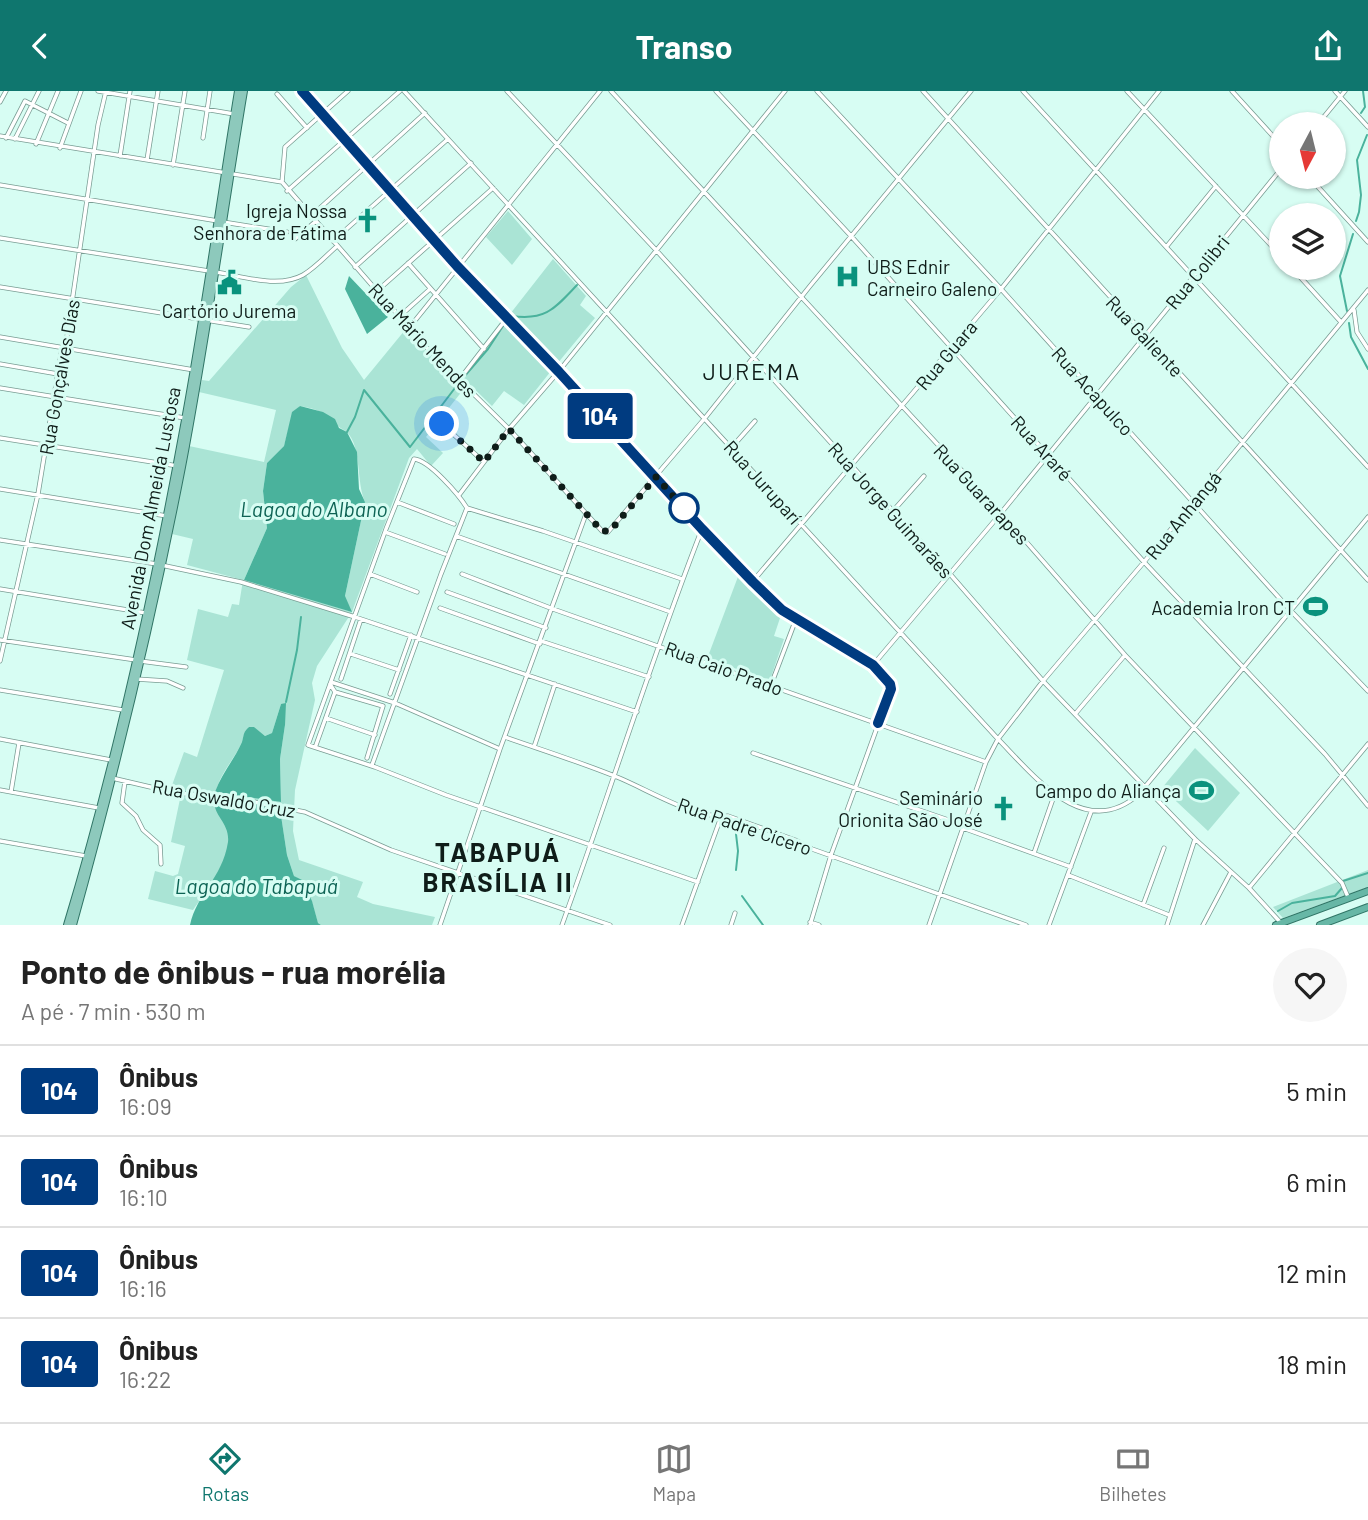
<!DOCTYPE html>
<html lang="pt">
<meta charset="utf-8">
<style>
:root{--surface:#fff;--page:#f6f6f6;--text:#222;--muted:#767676;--line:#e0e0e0;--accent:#0f766e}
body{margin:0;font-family:Barlow,sans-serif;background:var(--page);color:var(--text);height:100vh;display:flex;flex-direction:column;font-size:26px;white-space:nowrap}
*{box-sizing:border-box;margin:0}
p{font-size:23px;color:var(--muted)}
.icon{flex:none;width:38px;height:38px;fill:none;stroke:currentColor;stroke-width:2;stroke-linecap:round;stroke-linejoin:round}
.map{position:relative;height:834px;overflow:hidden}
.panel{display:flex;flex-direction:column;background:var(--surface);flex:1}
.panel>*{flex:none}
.badge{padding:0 14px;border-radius:5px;font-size:24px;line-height:46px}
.needle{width:46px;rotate:187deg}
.controls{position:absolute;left:1269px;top:21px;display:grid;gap:14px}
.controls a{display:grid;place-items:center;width:77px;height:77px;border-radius:50%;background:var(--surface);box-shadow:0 2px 5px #0004;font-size:35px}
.you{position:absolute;width:35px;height:35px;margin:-18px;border:5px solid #fff;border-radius:50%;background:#1a73e8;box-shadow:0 0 0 10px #1a73e833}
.map>.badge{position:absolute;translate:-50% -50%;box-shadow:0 0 0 4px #fff}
.round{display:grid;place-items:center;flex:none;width:74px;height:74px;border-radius:37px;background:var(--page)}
.headline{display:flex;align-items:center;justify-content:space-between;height:119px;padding:0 21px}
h1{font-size:33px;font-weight:700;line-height:52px}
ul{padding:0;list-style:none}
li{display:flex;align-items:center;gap:21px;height:91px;padding:0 21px;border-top:2px solid var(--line)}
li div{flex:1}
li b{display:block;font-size:26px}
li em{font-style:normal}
li .badge{min-width:77px;font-weight:700;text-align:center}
header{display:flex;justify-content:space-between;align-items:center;height:91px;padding:0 21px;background:var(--accent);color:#fff;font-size:32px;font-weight:700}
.menu{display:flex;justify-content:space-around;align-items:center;height:98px;border-top:2px solid var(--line);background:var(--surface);font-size:19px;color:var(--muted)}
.menu a{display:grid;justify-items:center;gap:4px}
.menu .current{color:var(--accent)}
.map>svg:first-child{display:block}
.green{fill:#aae4d5;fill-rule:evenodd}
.water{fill:#4ab29c}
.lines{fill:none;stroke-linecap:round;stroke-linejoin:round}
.stream{stroke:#4ab29c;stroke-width:2}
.minor-casing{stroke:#799c93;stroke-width:5}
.primary-casing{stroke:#307566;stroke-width:8}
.trunk-casing{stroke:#307566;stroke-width:8}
.minor{stroke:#fff;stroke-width:3.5}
.primary{stroke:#8dc9bc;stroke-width:6}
.trunk{stroke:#67b7a6;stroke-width:6}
.line-casing{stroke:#fff;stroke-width:16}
.line{stroke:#003b80;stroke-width:10}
.walk{stroke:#0f1d19;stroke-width:7;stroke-dasharray:0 12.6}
.stop-dot{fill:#fff;stroke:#003b80;stroke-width:3.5}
.labels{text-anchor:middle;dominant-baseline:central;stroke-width:6;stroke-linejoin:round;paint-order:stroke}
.poi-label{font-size:19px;fill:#0f1d19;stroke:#d7fdf3;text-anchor:end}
.street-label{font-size:19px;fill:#0f1d19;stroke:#d7fdf3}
.water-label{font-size:21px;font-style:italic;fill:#0d6354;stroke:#d7fdf3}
.quarter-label{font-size:23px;letter-spacing:2px;fill:#0f1d19;stroke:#d7fdf3}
.district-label{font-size:26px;font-weight:bold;letter-spacing:2px;fill:#0f1d19;stroke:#d7fdf3}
</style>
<header><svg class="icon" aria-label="back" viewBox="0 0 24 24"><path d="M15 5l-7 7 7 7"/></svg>Transo<svg class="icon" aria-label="share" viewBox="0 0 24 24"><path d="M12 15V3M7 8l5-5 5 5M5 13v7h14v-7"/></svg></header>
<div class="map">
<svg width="1368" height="834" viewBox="0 0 1368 834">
<rect width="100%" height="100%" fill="#d7fdf3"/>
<path class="green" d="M508,120L532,148L512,174L486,146Z
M553,168L586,205L580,214L595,227L557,273L510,223Z
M306,184L342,257L364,289L405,239L463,299L426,346L443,362L431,375L417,358L409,367L352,521L317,575L312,592L315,609L295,699L293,740L299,769L363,791L357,806L373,813L435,826L432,834H321L318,832C313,816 310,794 294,785L287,764L280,718L215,706L214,714C217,722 226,730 228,738C234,765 208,798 193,819L148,808L155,780L173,785L178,783L185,755L171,751L180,708L179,700L171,697L184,661L197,666L224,579L187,569L198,518L228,526L232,513L239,514L243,489L187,474L193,448L172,443L189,355L264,371L276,319L199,301L202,289L209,290L291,196ZM300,315C317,318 328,322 338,335C341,338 345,339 347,341C362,357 356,390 365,411L345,505L244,489L267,437L263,400L267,372L284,355L293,321ZM281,613L285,634L280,668L281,711L216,701C220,682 234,669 242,651C244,645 243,641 249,636H253L265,645L272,642Z
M502,229L551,280L524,314L504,300L492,315L460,284Z
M739,483L781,524L774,545L784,548L770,589L707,568Z
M1195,657L1240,702L1208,740L1162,697Z
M1368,779V796L1283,827L1273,816Z"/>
<path class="water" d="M349,185L388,226L367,243L345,198Z
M300,315L323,321L335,328L339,337L347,341L357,361L359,398L365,411L345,505L352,521L244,489L267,437L263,400L267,372L284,355L292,321Z
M286,612L285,634L280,668L281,711L215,701C222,682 234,669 242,651C244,644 243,641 249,636H254L265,645L272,642L281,613Z
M214,706L280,718L287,764L294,785L302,789L312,810L318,832L321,834H190C197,802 222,788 228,751C230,731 212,725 214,706Z"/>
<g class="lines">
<path class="stream" d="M1361,22L1365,16L1363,0
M1356,130L1359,121L1361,104L1357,69L1367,44
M1347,220L1340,185L1353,143
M512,225C546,230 555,217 577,194
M1349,232L1351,246L1368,278
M463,287L488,258L505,232
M347,341L355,326L364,299L410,356L458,293
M286,611L297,559L301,526
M736,779L738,760L736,743
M1343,790L1368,782
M742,805L763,834
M1278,820L1292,812L1335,805L1342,797"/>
<defs>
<path id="minor" d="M98,0L234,23
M302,0L457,175L559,280L702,438L753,490L782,519L835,550L873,574L892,595L831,764L810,834
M404,0L998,648C1035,686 1085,751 1139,703L1368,426
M507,0L656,159L950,483L1043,590L1195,748L1249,797L1281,832
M611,0L1001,422L1125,564L1342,792L1348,806
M716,0L851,145L1144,471L1325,663L1368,715
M817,0L1001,198L1291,520L1368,600
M923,0L1368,489
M1023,0L1368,376
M1127,0L1281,165
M1232,0L1281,54
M1335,0L1368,36
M277,3L307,37
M0,11L6,0
M1318,33L1345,0
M0,45L282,91L425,255L509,338L602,440L608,441L705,327L810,195L971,0
M6,47L25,10L68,32
M203,47L210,0
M15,48L39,0
M36,53L58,0
M60,57L81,0
M120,65L130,0
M147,69L158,0
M173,74L185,0
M1309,86L1368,151
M282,91L285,56L348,0
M0,94L218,130
M287,100L400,0
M310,126L425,22
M223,131L287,141
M0,147L209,180
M295,148L315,131
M333,150L448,48
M1167,155L1216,95
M408,172L484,258
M355,176L471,72
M1292,177L1341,231
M215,181C242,185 278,198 303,184C315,177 326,165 337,155
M0,196L249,236
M377,200L493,97
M1354,219L1357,241L1368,258
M399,226L430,198
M409,237L600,0
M0,246L194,279
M0,273L58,283
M459,289L507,227
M0,297L185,327
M442,333L484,371
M0,347L178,375
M732,356L755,330
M0,398L167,425
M459,404L509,338L559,280L785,0
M397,411L454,433
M893,420L924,385
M385,441L445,463
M456,445L671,521
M0,449L157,473
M161,474L241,491L355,526L637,621
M370,483L417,501
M462,483L553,518L986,671
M682,488L543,440L467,417C459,404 429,369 414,368L386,438L308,654L375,676L446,704L698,791
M753,490L1001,198L1159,0
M0,498L146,522
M447,501L546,537
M440,517L540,553
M0,549L136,569
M541,550L649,586
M351,563L399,579
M0,570L38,403L62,257L66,252L98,34L106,0
M140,570L186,576
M873,574L1001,422L1281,78
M136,588L167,590L183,597
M341,588L361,528
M331,591L395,612L500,658
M771,594L796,528
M0,599L123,619
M335,601L383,615L367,667
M390,603L411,544
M1076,622L1125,564
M326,627L375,644
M505,646C542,659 580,671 617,686C649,699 694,728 728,725L795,749L812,758L1026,834
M0,648L111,669
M316,654L335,601L330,593
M534,656L555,593
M753,662L963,734
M372,674L441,483L467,417
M112,687L176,702L234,707L305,721L391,759L610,834
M125,690L122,712L136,725L143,739L160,754L161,773
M0,699L99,717
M11,701L19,652
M963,737L1071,776
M0,750L86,765
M1034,762L1055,702
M1068,784L1169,824
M1249,797L1368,653
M1143,814L1164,757
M810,831L819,834
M440,834L500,658L586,423
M562,834C610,702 651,568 702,438
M682,834L721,726
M731,834L735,822
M929,834L986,671L998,648L1043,590L1144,471L1368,199
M1049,834L1091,721
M1167,834L1195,748
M1203,834L1231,781"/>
<path id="primary" d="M67,834C117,669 154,499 185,329C205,220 220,110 238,0
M73,834C115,683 152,530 182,376C206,251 223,125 244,0"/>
<path id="trunk" d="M1276,834L1368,800
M1320,834L1368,816"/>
</defs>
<use href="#minor" class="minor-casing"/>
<use href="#primary" class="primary-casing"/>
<use href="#trunk" class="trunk-casing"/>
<use href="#minor" class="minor"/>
<use href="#primary" class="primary"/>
<use href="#trunk" class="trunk"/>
</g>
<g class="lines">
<defs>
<path id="line" d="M302,0L457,175L559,281L702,438L753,491L782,519L873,574L890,593L891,598L878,632"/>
</defs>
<use href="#line" class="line-casing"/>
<use href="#line" class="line"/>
<path class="walk" d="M442,333L484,371L509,338L602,440H610L656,386L684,417"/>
</g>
<defs>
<symbol id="church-bare" viewBox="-9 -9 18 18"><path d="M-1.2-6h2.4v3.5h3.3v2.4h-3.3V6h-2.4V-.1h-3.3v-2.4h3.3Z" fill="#0a927d" stroke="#d7fdf3" stroke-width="2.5" paint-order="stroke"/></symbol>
<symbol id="hospital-bare" viewBox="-9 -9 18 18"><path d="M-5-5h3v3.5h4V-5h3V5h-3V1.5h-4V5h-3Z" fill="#0a927d" stroke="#d7fdf3" stroke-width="2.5" paint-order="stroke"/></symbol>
<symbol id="civic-bare" viewBox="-9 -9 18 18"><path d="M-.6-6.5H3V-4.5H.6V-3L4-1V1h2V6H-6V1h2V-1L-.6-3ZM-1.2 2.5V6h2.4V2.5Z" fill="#0a927d" stroke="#d7fdf3" stroke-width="2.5" paint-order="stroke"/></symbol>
<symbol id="stadium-bare" viewBox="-9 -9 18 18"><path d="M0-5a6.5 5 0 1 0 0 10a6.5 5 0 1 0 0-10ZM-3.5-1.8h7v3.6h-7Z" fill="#0a927d" stroke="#d7fdf3" stroke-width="2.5" paint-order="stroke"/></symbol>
</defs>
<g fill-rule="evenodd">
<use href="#church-bare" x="350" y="112" width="35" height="35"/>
<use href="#hospital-bare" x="830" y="168" width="35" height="35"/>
<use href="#civic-bare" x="212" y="174" width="35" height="35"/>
<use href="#stadium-bare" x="1298" y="498" width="35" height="35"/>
<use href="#stadium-bare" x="1184" y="682" width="35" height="35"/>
<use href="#church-bare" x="986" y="700" width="35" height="35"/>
</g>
<circle class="stop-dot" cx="684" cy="417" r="14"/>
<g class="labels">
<g class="poi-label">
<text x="347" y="119">Igreja Nossa<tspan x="347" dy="22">Senhora de Fátima</tspan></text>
<text x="867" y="175" text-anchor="start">UBS Ednir<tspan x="867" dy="22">Carneiro Galeno</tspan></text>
<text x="229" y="219" text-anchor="middle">Cartório Jurema</text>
<text x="1295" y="516">Academia Iron CT</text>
<text x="1181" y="699">Campo do Aliança</text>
<text x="983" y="706">Seminário<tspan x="983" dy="22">Orionita São José</tspan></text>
</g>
<g class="street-label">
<text transform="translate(1197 181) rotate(-51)">Rua Colibri</text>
<text transform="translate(1145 245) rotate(47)">Rua Galiente</text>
<text transform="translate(423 249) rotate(47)">Rua Mário Mendes</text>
<text transform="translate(946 264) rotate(-50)">Rua Guara</text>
<text transform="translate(59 286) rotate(-80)">Rua Gonçalves Días</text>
<text transform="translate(1093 300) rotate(48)">Rua Acapulco</text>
<text transform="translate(1042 357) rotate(48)">Rua Araré</text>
<text transform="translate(763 391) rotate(48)">Rua Juruparí</text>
<text transform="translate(982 403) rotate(47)">Rua Guararapes</text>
<text transform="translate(150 417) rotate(-79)">Avenida Dom Almeida Lustosa</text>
<text transform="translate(891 419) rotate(48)">Rua Jorge Guimarães</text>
<text transform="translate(1183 424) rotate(-51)">Rua Anhangá</text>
<text transform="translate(724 577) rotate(20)">Rua Caio Prado</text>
<text transform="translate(224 707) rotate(10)">Rua Oswaldo Cruz</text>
<text transform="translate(745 735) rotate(19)">Rua Padre Cícero</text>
</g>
<g class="water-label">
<text x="314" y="417">Lagoa do Albano</text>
<text x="256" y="794">Lagoa do Tabapuá</text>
</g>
<g class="quarter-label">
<text x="752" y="280">JUREMA</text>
</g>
<g class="district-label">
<text x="498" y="760">TABAPUÁ<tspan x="498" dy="30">BRASÍLIA II</tspan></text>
</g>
</g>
</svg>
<div class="controls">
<a><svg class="needle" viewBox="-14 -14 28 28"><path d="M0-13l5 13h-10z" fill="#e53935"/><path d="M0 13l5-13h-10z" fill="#767676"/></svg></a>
<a><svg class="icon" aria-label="layers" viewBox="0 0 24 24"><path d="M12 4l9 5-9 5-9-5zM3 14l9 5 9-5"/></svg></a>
</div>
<div class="you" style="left:442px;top:333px"></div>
<b class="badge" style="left:600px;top:325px;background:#003b80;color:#fff">104</b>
</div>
<section class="panel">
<div class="headline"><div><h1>Ponto de ônibus - rua morélia</h1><p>A pé · 7 min · 530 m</p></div><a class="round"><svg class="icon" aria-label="heart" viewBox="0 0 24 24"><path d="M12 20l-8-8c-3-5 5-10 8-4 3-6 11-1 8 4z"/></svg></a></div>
<ul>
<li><span class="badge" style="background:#003b80;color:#fff">104</span><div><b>Ônibus</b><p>16:09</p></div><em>5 min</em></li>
<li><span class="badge" style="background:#003b80;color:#fff">104</span><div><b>Ônibus</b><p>16:10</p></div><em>6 min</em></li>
<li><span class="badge" style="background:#003b80;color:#fff">104</span><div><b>Ônibus</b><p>16:16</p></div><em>12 min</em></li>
<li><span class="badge" style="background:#003b80;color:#fff">104</span><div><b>Ônibus</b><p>16:22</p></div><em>18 min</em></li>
</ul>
</section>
<nav class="menu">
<a class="current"><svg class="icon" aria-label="directions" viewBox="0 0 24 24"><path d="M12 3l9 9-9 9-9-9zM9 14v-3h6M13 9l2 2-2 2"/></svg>Rotas</a>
<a><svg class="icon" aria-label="map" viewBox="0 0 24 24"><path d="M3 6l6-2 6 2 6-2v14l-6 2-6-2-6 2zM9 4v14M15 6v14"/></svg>Mapa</a>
<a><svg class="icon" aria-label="tickets" viewBox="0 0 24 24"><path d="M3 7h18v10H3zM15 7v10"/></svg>Bilhetes</a>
</nav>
